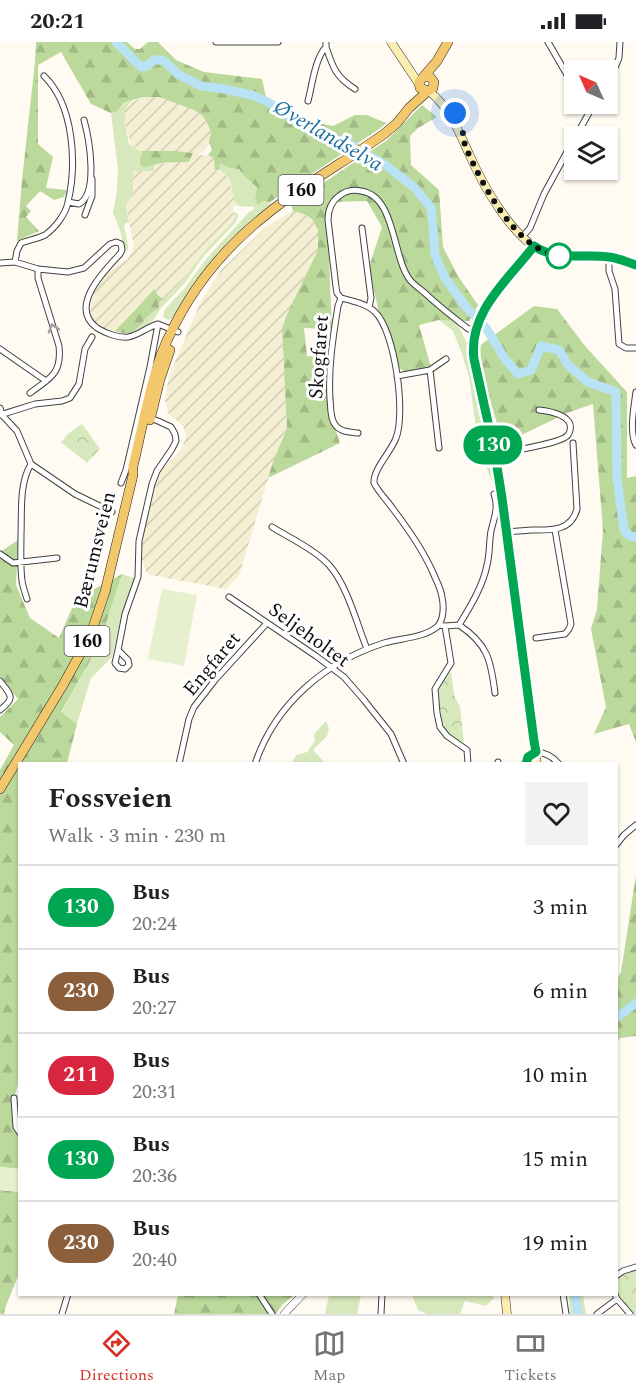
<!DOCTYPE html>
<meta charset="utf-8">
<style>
:root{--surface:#fff;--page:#f2f2f2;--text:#202124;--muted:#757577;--line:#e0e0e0;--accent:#d93025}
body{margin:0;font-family:Spectral,serif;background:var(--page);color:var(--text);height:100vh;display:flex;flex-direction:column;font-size:22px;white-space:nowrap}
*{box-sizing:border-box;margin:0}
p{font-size:20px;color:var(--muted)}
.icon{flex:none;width:33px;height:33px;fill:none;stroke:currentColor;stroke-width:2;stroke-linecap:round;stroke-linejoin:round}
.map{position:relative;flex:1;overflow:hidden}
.panel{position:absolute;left:18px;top:720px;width:600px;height:534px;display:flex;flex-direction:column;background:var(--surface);border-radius:0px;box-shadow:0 2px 4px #0004}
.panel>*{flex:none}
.badge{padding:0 12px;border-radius:20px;font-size:21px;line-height:39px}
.needle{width:39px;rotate:315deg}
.controls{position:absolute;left:564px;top:18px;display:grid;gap:12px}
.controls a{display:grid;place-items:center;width:54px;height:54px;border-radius:0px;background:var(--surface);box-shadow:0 2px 4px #0004;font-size:30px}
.you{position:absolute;width:30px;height:30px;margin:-15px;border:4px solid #fff;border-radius:50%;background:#1a73e8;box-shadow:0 0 0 9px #1a73e833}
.map>.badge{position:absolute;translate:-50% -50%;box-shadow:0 0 0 3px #fff}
.round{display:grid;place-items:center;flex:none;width:63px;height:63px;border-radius:0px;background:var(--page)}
.headline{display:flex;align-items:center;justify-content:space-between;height:102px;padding:0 30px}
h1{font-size:28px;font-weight:700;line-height:45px}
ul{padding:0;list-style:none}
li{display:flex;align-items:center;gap:18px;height:84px;padding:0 30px;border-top:2px solid var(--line)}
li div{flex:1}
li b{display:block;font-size:22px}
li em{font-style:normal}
li .badge{min-width:66px;font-weight:700;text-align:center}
.status{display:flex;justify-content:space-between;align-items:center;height:42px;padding:0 30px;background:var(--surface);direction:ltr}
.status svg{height:16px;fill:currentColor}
.tab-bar{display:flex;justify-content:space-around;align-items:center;height:84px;border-top:2px solid var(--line);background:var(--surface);font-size:16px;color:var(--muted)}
.tab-bar a{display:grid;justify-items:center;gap:3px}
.tab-bar .active{color:var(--accent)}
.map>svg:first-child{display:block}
.farmland{fill:url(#farmland-furrows)}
.grass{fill:#d7e8bc}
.forest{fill:url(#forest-firs)}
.park{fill:url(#park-crowns)}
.pitch{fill:#e7f0ce}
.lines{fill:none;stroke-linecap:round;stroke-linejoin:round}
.river{stroke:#b9e3f4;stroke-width:9}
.minor-casing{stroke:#424242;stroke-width:7}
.tertiary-casing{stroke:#424242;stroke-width:8}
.secondary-casing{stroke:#313131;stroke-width:9}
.primary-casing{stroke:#202020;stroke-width:10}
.minor{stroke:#fff;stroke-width:5}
.tertiary{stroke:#fff;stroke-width:7}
.secondary{stroke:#fcedb0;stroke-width:8}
.primary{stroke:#f3c86d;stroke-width:9}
.oneway{stroke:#9f9f9f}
.line-casing{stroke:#fff;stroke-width:14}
.line{stroke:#00a651;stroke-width:9}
.walk{stroke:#0f0f0f;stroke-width:6;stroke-dasharray:0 10.8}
.stop-dot{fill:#fff;stroke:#00a651;stroke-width:3}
.labels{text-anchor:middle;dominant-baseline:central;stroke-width:6;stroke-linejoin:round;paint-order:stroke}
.shield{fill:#fff;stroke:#575757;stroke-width:1.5}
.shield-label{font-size:18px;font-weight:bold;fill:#0f0f0f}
.street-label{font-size:20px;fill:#0f0f0f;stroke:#fff}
.water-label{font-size:21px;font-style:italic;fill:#1c709e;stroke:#fff}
</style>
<div class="status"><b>20:21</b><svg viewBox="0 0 49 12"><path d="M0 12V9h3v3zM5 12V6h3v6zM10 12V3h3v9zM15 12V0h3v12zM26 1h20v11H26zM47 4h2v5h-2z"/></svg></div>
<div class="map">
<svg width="636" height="1272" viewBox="0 0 636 1272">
<defs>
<pattern id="farmland-furrows" width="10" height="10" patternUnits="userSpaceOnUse" patternTransform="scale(1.5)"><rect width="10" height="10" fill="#f4efd3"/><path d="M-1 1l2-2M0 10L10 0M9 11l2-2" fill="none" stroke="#d0ccb4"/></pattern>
<pattern id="forest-firs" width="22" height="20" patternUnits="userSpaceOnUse" patternTransform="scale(1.5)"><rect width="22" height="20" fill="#bcd99c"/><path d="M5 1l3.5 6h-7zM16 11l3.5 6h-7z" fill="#a0b985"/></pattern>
<pattern id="park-crowns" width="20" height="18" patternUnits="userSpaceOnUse" patternTransform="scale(1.5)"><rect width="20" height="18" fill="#d7e8bc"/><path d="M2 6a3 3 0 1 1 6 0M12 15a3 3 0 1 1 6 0" fill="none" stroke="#b7c6a0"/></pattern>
</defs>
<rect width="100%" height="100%" fill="#fffbf2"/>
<path class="farmland" d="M143,55H159L194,68L202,73L207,81L211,90L210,99L206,107L198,113H208L214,116L215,128L225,131L228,135L237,161L239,163L233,165L234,177L208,205L171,252L164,257L153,247L136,267L115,289L105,287L96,281L91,274L90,264L94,251L108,230L127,218L132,210L134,205L126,163L129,158L133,129H153L154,123L173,120H189L192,111L176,109H144L131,104L125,82V68L129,61Z
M293,169L304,172L312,177L318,188V208L288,270L282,286L287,388L274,417L239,534L226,547L150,533L145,528L142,517L141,503L157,438L162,427L180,409L184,401L186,393L183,384L168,371L165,358L169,334L200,261L221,228L267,184Z"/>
<path class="grass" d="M133,58L129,61L125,68V82L129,102L133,105L142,109L141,113L154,123V129H133V153L126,163L129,181H126L124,184L128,203V209L124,206L120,188L113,171L117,148L118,127L111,71C120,69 123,59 133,58Z
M219,122L230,126L239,127L245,135L257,145L255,156L263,159L270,160L272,163L175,275L168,278L164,276L163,274L165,267L184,247L207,216L249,170L254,167V165C249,164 242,166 238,163C228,154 238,137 219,128Z
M233,169L238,172V175L236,180L203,215L184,242L160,267L153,279L135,290C143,282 147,272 157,268L158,261L171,252L208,205L233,179L235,175Z
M439,278H456L469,306L491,406L494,444L479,408L469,335L461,309L453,289Z
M122,532L134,536L122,571L112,615L91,636L77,682L61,671L99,603Z
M326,679L329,686L327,694L313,708L325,721H292L296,713L307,710L315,699L314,692Z
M492,1252L494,1256L486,1264L465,1259L460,1272H427L418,1268L412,1253Z
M329,1253H361L357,1272H325Z
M569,1253H583L586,1272H570Z"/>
<path class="forest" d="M36,0H127L135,7H140L148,0H158L176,18L204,30L262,37L266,55L307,79L333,84L355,73H367L386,81L379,87L270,160L263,159L258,163L255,156L257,145L245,135L239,127L230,126L220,122L219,128H215L214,116L208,113L212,108L209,101L211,90L207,81L202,73L194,68L159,55H143L129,59L124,61L116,70L111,71L91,62L61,10L38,23V102L53,115L46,146L67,148L64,155L54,158L40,149L26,164L31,169L26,175L39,189L17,199L22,138L35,20Z
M422,63L437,75L418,86L410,94L411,123L439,148L443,205L458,234L478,263L469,279L439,278L419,283L431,325L405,330L395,323L380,276L369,225L382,185L367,159L334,160L327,170L332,287L304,286L307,314L329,316L333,380L340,401L268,436L274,417L287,387L282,286L288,270L318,208V188L312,177L304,172L293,169L291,163L387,98Z
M142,109H176L193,111L189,120C179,120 168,120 157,122C152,124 148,125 142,125L140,120Z
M154,247L159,254L164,257L158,261L159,266C154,269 148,273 144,279C136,290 129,294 115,289L136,267Z
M534,264L557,267L585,304L627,350V436L636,434V700L629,682L594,692L606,665L591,587L597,567L603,488L593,362L567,371L503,402L475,307Z
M18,498L16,543L30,576L59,596L76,557L122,532L99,603L61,670L77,682L67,721L20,722V1036L14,1056L19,1091V1127L0,1125V728L14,703L0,690V675L18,657L0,634V510Z
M636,833V994L620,996L617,1000V938L621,930Z
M0,1148L20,1150L19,1232L5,1266L4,1272H0Z
M178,1253H294L282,1263L276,1272H174Z"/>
<path class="park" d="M82,382L100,407L87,421L61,400L68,392Z
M451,630L454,653L460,665L464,701C458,699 452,697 448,692C441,683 436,655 439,645C441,639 446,635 451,630Z
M636,1229V1272H633C627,1264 606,1242 621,1233C625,1231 632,1231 636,1229Z"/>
<path class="pitch" d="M162,547L197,553L184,624L148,617Z
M0,1125L19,1127V1150L0,1148Z"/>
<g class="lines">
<path class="river" d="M116,0L141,25L147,24L154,18H163L178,32L201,44L219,46L252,53L268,60L308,87L350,102L387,124L415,146L431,166L433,183L435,213L445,236L466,265L486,286L505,317L518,332L531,328L541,304L559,308L568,323L588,340L616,350L617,436L624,488L630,494L636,495
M616,976L636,961
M575,1252L578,1272"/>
<defs>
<path id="minor" d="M216,0H278
M548,0L574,45
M326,5C333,26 336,35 355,47
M44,34C74,63 77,122 68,160L79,162C99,151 89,96 84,78
M608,42L619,16L620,0
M308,59C312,44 315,16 326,5V0
M576,94L594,62
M85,173L92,154V137
M362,186L371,256L369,265
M523,194L530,186L544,152L574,97
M609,215V229L615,247L619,302L626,306H636
M15,220L17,209L21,201C28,198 37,197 45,193C55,186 66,172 68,160
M0,221L15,220L38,227L68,230L84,226L110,202L116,200L121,202L122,208L120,212C104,229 68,265 97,286C105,291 118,296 128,295C139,293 147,285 158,282L178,290
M341,256L337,251L336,245L328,178C328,168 331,160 339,154C345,149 353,147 361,149C396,154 392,215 410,238C415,244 422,248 427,253C440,265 453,275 467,286L475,290
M341,256L338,264C333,295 328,326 330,357C331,365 330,374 334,381C339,390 349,390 358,391
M0,307L46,339
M430,328L439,406
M397,334L430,328L446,317
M636,350C634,365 629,390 636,403
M30,351C50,336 62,332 59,304L38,236V227
M0,366L2,373L17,389L31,422L75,452L112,470
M0,373L35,362L62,359L70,356L79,342L85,307L92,295
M495,412C509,409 561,402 568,393C571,389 571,383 569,380C563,371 548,369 539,368
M121,441L126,428L150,325L158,282
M272,485C290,496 315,508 329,523C347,543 357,582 367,607
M506,490C515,489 523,489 531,488C550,488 571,490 577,467L573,401
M0,512L13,521L57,516
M229,555L316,614L344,635L364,658L391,692L404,722
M27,557C25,551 23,545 22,539C20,523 21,507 21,492C22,469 19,442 31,422
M439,583L445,584L459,583C470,565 483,544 487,523C490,512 489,500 491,489C494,476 499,466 494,452
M459,583C488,602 491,619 495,651
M445,584L451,621L435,647L437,671L440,685L447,694L467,708L468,722
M536,596L565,592L569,587L571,582L555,488
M118,608L125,572L138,535L139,499L152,442L157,429L172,407L176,399L175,392L171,385L158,379L150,376
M118,608L128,618L129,623L125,627L119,626L115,621Z
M0,639C11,653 16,656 0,668
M535,710C545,710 553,715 559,722
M179,722L189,677L194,665L215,638L267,581
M255,722C275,662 325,620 384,601C401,596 423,596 437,585C444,578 444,564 442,555C441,547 437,540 434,533C424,509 409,488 393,467C387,458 379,451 374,441C373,427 391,410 396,396C406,371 395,289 375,270C367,262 353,259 341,256
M498,722V720
M616,803L624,793L636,783
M14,1056L16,1085L20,1091
M616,1234L623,1229L636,1225
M259,1252L272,1272
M563,1252L566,1272
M617,1257L630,1272
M62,1272L68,1252
M381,1272L382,1252
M597,1272L617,1257L615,1252"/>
<path id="tertiary" d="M526,722L528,715L535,710
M284,1272L303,1252"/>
<path id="secondary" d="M391,0L419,42
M429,49C450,66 459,90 470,114C484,145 511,193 541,209C559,218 581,213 600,214C613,215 624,219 636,223
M534,204L484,266L476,284L473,302L475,328L495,412L502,456L537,722
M505,1252L507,1272"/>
<path id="primary" d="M425,34L430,35L434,40L433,46L428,49L420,46L419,40L437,19L448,0
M150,378L160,337L170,308
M0,747L63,643L90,594L105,550L133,433V424C142,388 148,349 161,313C183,257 220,209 267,172C304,142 346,119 384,92L397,81L409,66L428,49"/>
</defs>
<use href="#minor" class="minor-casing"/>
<use href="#tertiary" class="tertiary-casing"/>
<use href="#secondary" class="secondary-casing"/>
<use href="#primary" class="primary-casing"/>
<use href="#minor" class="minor"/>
<use href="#tertiary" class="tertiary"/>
<use href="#secondary" class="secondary"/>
<use href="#primary" class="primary"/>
</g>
<defs><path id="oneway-chevron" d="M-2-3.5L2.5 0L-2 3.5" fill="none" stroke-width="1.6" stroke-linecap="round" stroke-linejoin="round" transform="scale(1.5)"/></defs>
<use class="oneway" href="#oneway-chevron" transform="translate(53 286) rotate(-107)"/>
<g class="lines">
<defs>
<path id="line" d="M526,722L528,715L536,710L534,699L502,456L495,412L474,317C468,270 508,238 534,204C557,220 583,211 609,215C618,216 627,220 636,223"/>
</defs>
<use href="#line" class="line-casing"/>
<use href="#line" class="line"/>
<path class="walk" d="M455,71C458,78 462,85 463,92C464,98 464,101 466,106C482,142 516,208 559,214"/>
</g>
<circle class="stop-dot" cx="559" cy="214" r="12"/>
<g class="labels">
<g class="shield">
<rect x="278.5" y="133" width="45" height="30" rx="4.5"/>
<rect x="64.5" y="584" width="45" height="30" rx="4.5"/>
</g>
<g class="shield-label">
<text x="301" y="148">160</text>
<text x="87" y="599">160</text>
</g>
<g class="street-label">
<text transform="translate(319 315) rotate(-86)">Skogfaret</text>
<text transform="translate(95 508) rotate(-76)">Bærumsveien</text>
<text transform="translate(309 593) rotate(36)">Seljeholtet</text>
<text transform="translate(212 622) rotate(-50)">Engfaret</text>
</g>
<g class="water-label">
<text transform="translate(328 94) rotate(30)">Øverlandselva</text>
</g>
</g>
</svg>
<div class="controls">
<a><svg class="needle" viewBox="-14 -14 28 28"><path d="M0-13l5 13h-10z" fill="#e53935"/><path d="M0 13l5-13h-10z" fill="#757577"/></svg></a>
<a><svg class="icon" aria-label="layers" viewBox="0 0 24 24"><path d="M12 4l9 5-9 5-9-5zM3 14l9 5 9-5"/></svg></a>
</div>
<div class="you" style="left:455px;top:71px"></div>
<b class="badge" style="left:493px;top:403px;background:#00a651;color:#fff">130</b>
<section class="panel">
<div class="headline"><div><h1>Fossveien</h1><p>Walk · 3 min · 230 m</p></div><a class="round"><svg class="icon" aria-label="heart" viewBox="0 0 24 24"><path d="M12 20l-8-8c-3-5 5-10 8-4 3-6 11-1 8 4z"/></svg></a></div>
<ul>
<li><span class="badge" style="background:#00a651;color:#fff">130</span><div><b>Bus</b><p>20:24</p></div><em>3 min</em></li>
<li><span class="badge" style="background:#8b5e3c;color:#fff">230</span><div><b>Bus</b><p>20:27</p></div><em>6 min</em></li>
<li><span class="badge" style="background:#d7263d;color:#fff">211</span><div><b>Bus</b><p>20:31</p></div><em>10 min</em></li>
<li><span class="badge" style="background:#00a651;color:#fff">130</span><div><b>Bus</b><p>20:36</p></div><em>15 min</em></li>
<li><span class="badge" style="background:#8b5e3c;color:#fff">230</span><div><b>Bus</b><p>20:40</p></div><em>19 min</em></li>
</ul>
</section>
</div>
<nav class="tab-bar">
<a class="active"><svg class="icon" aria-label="directions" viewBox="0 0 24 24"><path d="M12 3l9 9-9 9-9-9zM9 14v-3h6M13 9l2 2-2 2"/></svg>Directions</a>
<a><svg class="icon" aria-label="map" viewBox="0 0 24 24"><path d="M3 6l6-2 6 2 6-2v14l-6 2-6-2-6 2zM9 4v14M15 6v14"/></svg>Map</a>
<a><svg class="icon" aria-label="tickets" viewBox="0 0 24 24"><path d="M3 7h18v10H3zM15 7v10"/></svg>Tickets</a>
</nav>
